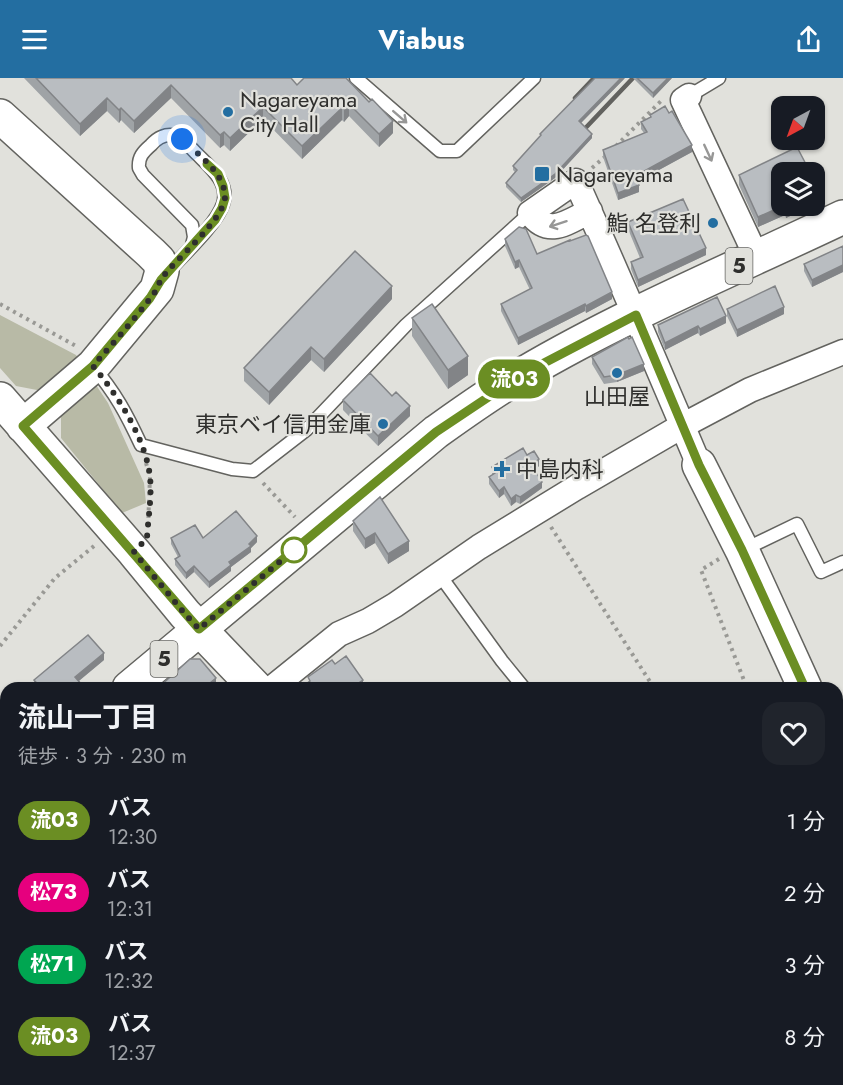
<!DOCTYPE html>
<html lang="ja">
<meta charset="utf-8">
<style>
:root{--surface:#171b24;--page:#20242c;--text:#f1f3f6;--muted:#9ea1a6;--accent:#236ea1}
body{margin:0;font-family:Jost,"Noto Sans JP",sans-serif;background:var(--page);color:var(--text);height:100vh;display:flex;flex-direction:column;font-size:22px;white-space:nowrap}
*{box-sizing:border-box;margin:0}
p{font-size:20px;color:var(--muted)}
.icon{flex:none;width:33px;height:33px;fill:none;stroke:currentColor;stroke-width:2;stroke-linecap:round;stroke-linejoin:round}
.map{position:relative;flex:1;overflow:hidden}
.side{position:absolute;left:0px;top:604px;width:843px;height:404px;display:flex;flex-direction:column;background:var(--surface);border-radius:18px 18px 0 0;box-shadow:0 2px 4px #0004}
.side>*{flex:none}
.badge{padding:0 12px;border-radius:20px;font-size:21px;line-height:39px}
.needle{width:39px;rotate:221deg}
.controls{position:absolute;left:771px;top:18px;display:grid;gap:12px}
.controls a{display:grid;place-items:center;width:54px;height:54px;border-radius:12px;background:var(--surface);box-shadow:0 2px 4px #0004;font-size:30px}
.you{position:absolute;width:30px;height:30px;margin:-15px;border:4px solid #fff;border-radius:50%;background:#1a73e8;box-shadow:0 0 0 9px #1a73e833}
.map>.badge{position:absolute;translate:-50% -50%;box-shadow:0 0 0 3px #fff}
.round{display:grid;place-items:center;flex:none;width:63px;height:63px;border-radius:18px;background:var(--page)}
.head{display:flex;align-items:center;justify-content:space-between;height:102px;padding:0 18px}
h1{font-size:28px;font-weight:700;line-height:45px}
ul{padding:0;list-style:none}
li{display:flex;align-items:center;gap:18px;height:72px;padding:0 18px}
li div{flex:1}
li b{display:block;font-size:22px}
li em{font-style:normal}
li .badge{min-width:66px;font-weight:700;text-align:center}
header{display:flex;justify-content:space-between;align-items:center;height:78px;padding:0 18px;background:var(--accent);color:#fff;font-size:27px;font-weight:700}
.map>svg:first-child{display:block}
.green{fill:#b8baa6}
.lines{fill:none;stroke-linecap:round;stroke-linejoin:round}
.lane-casing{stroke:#63635f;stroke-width:15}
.street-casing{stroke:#63635f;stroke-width:27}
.secondary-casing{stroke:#63635f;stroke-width:36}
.primary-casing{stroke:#63635f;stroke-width:36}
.path{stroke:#999995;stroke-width:4;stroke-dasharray:3 4.5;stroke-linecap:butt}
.lane{stroke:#fff;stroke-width:12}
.street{stroke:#fff;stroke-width:24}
.secondary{stroke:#fff;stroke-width:33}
.primary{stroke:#fff;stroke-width:33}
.rail{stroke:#62625f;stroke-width:4.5}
.wall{fill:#9fa3a6}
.shaded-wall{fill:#828487}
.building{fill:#b9bdc1;stroke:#828487;stroke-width:1.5}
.oneway{stroke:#979796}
.line-casing{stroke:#fff;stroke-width:14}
.line{stroke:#6b8e23;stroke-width:9}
.walk{stroke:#2f2f2d;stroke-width:6;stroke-dasharray:0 10.8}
.poi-dot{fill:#236ea1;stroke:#e1e1dc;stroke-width:2}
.stop-dot{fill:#fff;stroke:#6b8e23;stroke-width:3}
.labels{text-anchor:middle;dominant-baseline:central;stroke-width:4.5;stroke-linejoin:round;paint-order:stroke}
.shield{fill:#e1e1dc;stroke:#646462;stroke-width:1.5}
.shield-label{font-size:21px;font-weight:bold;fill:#2f2f2d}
.poi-label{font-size:22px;fill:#2f2f2d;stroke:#e1e1dc;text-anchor:start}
</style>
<header><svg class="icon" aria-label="menu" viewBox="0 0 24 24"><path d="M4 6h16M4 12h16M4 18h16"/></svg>Viabus<svg class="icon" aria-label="share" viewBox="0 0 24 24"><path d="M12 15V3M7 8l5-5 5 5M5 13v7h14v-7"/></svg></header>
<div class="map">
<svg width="843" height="1007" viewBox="0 0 843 1007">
<rect width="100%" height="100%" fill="#e1e1dc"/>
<path class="green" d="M0,237L76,277L108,325L144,405L146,425L122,435L61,360V340L37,312L16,308L0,290Z"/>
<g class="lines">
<defs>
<path id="lane" d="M356,0L440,73H457L534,0
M689,18L719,0
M167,195C182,178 217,146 223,126C230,105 210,89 197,76C191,70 184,61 176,58C166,55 157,60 151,67C143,74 138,79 139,90L143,97L192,147L194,159L192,167
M93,289C115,314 127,337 141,367L232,391L253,393L306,352L406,247L530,135
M743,472L797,446L821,494L843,484
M439,496L502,583L524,610
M402,1002L405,1007"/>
<path id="street" d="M689,18L683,22L757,180
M590,133C567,144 549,160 530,135L576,103C618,197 659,292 699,387
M272,610L339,556L368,543L395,527L479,469L577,409L682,348L750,312L843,274
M0,963L6,958
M738,1002L741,1007"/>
<path id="secondary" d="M0,38L151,175L159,183L162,193L157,211L93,288L23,348
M0,321L134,474L185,536L256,610
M699,387L742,472L805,610
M837,679L843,692
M837,783L843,781
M211,1007L220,1002"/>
<path id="primary" d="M129,610L436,354C464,334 493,313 523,296C625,236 736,190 843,139
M0,716L6,711"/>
</defs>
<use href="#lane" class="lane-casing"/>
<use href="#street" class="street-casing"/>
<use href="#secondary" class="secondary-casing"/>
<use href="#primary" class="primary-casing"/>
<path class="path" d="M616,68L662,22
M592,90L607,77
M0,226L76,268
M146,385L150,399L148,449
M263,405L295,439
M551,449L654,610
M719,481L701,492L747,610
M0,568L55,500L94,468"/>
<use href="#lane" class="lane"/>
<use href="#street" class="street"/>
<use href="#secondary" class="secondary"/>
<use href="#primary" class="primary"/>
<path class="rail" d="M575,20L594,0
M576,60L633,0"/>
</g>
<path class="wall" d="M24,0H291L297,7L346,0L393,55L379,69L349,38L344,44L342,42L302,81L263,41L230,73L224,67L220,70L171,20L134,55L121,42L119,45L107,33L80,58Z
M625,0L581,45L592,60L555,100L521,124L506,109V105L515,94L513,92V88L540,59V56Z
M633,0H672L653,20Z
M650,37L692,74L637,104L639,114L618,122L603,79V72L644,55L641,51V44L650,40Z
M739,97L811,128L786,140L785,137L758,149L739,107Z
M628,144L706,177L638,209L631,191V184L640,180L628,151Z
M505,161L537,176L570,163L612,221L586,235L585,233L518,267L501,233V226L530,212L519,189L515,191L505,168Z
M843,168V194L812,209L804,193V186Z
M392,221L324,294L311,282L269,327L244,303V290Z
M727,231L784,236L737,259L727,238Z
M412,240L468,297L448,311L412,258Z
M726,245L700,258L698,255L665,272L658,254V247Z
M592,279L644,293L617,304L604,306L592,286Z
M343,322L410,338L378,368L343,332Z
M527,377L539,388L535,392L542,410L520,426L516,424L511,428L504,416L499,420L489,406V399L492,397V389Z
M353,443L409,473L388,486L375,465L365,471L353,453Z
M171,460H203L257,464L251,470V474L231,489V493L209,510L194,494L186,501L175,487V481L178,479L171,466Z
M104,582L79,603L82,610H35L34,609V602Z"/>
<path class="shaded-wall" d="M621,0H625L579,47V43Z
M668,0H672L653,20V15Z
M171,7V20L134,55V43Z
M107,20V33L80,58V46Z
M349,26V38L344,44V31Z
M263,29V41L230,73V60Z
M121,30V42L119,45V32Z
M342,30V42L302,81V68Z
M393,43V55L379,69V56Z
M224,54V67L220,70V57Z
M592,56V60L555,100L521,124V120Z
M692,67V74L635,105V98Z
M639,107V114L618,122V115Z
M820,113V124L814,126V116Z
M783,128H785V137L758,149V139Z
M790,128H811L786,140V129Z
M706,170V177L638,209V202Z
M519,182V189L515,191V184Z
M843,187V194L812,209V202Z
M392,208V221L324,294V281Z
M612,214V221L586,235V228Z
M585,226V233L518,267V260Z
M784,229V236L737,259V252Z
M726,238V245L700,258V251Z
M698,248V255L665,272V265Z
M311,269V282L269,327V314Z
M468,278V297L448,311V292Z
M644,286V293L617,304V297Z
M410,328V338L378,368V358Z
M539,381V388L532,394V387Z
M542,404V410L520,426V419Z
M504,409V416L499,420V413Z
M516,417V424L511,428V421Z
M375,455V465L365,471V461Z
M257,458V464L251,470V474L231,489V493L209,510V504Z
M409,463V473L388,486V476Z
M194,488V494L186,501V495Z
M104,575V582L75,606V599Z
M216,600V608L213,610H204Z
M363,602V610H351Z"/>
<path class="building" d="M36,0H291L297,7L304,0H346L369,24L372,21L393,43L379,56L349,26L344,31L342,30L302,68L263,29L230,60L224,54L220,57L171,7L134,43L121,30L119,32L107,20L80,46Z
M595,0H621L579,43L592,56L555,96L521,120L506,105L517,92L513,88L541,57L540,56Z
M637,0H668L653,15Z
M665,28L669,35L672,33L692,67L635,98L639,107L618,115L603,72L647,54L641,44L651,39L650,37Z
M797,69L810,94H782V128H783L758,139L739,97Z
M814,103L820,113L814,116Z
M683,121L706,170L638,202L631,184L643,179L628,144Z
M519,149L526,151L537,176L570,162V163L586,157L588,158L612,214L586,228L585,226L518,260L501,226L532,210L519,182L515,184L505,161Z
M843,168V187L812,202L804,186Z
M355,173L392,208L324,281L311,269L269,314L244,290Z
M775,208L784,229L737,252L727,231Z
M717,219L726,238L700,251L698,248L665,265L658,247Z
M432,226L468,278L448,292L412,240Z
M628,259L629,261L632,259L644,286L617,297L604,299L592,279Z
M370,295L392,318L396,314L410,328L378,358L343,322Z
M523,370L527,377L534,373L539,381L532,387L542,404L520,419L516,417L511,421L504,409L499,413L489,399L495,395L492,389Z
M380,419L409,463L388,476L375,455L365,461L353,443Z
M236,433L257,458L249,466L251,468L229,484L231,487L209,504L194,488L186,495L175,481L180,478L171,460L195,447L203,460Z
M88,557L104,575L75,599L82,607L79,610H41L34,602Z
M346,578L363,602L351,610H300L310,603L308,599L332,582L335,586Z
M190,581H200L216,600L204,610H158Z"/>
<defs><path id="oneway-shaft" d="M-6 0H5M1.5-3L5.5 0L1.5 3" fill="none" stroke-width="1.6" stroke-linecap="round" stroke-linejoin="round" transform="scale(1.5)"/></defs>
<g class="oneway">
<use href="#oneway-shaft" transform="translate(400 39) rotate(41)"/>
<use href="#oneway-shaft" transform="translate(708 75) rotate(65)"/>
<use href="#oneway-shaft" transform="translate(558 146) rotate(162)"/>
</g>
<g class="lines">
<defs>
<path id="line" d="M207,86L218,96L223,108L225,120L222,130L215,142L161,202L150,220L93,288L23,348L199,551L436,354L523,296L636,237L699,387L742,472L805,610"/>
</defs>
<use href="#line" class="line-casing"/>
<use href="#line" class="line"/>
<path class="walk" d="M182,61C197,76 224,94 225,118C226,140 175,182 161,201C159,205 158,210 155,214C136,240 114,264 93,288C117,316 146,361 150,399C152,419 148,441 147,460L134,474L185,536L199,551L294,472"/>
</g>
<g class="poi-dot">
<circle cx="228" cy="34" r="6"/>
<rect x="534" y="88" width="16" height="16" rx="3"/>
<circle cx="713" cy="145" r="6"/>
<circle cx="617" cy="295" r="6"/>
<circle cx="383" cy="346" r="6"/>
<path d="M499 382h6v6h6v6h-6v6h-6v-6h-6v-6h6z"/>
</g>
<circle class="stop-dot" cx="294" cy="472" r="12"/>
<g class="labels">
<g class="shield">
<rect x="725.5" y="170" width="27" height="36" rx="4.5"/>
<rect x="150.5" y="563" width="27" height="36" rx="4.5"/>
</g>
<g class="shield-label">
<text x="739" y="188">5</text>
<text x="164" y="581">5</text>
</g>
<g class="poi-label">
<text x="240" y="21">Nagareyama<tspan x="240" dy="25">City Hall</tspan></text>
<text x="556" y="96">Nagareyama</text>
<text x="701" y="145" text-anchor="end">鮨 名登利</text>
<text x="617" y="318" text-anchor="middle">山田屋</text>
<text x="371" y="346" text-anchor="end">東京ベイ信用金庫</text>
<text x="516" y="391">中島内科</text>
</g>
</g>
</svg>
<div class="controls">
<a><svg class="needle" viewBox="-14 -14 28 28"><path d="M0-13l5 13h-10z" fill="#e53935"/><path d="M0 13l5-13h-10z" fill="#9ea1a6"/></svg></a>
<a><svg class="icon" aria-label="layers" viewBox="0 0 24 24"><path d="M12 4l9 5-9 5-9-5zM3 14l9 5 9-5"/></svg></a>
</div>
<div class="you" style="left:182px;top:61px"></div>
<b class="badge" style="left:514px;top:301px;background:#6b8e23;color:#fff">流03</b>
<section class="side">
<div class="head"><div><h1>流山一丁目</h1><p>徒歩 · 3 分 · 230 m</p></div><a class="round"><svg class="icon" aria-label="heart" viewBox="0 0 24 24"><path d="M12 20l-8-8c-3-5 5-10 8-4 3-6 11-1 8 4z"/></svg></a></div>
<ul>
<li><span class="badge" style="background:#6b8e23;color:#fff">流03</span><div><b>バス</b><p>12:30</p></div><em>1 分</em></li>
<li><span class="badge" style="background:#e6007e;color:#fff">松73</span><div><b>バス</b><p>12:31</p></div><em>2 分</em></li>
<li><span class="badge" style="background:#00a651;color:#fff">松71</span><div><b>バス</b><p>12:32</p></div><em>3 分</em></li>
<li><span class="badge" style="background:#6b8e23;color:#fff">流03</span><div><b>バス</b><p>12:37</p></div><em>8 分</em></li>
</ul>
</section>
</div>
